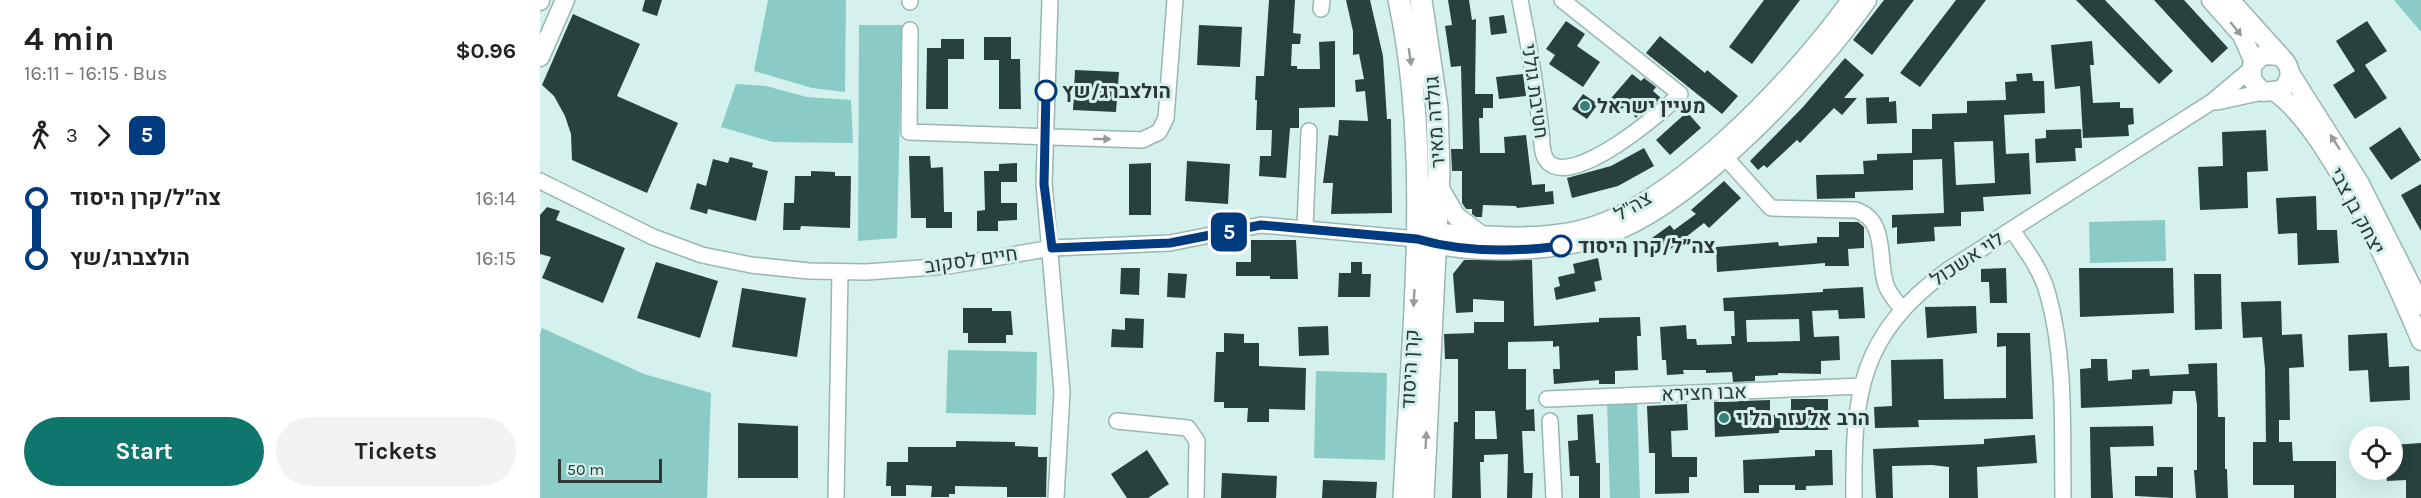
<!DOCTYPE html>
<meta charset="utf-8">
<style>
:root{--surface:#fff;--page:#f2f2f2;--text:#222;--muted:#767676;--accent:#0f766e}
body{margin:0;font-family:Karla,Heebo,sans-serif;background:var(--page);color:var(--text);height:100vh;display:flex;flex-direction:column;font-size:22px;white-space:nowrap}
*{box-sizing:border-box;margin:0}
p{font-size:20px;color:var(--muted)}
.icon{flex:none;width:33px;height:33px;fill:none;stroke:currentColor;stroke-width:2;stroke-linecap:round;stroke-linejoin:round}
.map{position:relative;flex:1;overflow:hidden}
.details{display:flex;flex-direction:column;background:var(--surface);width:540px}
.details>*{flex:none}
.badge{padding:0 12px;border-radius:9px;font-size:21px;line-height:39px}
.controls{position:absolute;left:1809px;top:426px;display:grid;gap:12px}
.controls a{display:grid;place-items:center;width:54px;height:54px;border-radius:50%;background:var(--surface);box-shadow:0 6px 24px #0002;font-size:30px}
.scale{position:absolute;left:18px;bottom:15px;width:104px;box-sizing:border-box;padding-left:6px;border:3px solid #2c3836;border-top:0;font-size:16px;line-height:21px;white-space:nowrap;color:#2c3836;-webkit-text-stroke:4px #d4f1ee;paint-order:stroke}
.map>.badge{position:absolute;translate:-50% -50%;box-shadow:0 0 0 3px #fff}
.legs{display:flex;align-items:center;gap:9px;height:66px;padding:0 24px;font-size:20px}
.legs p{margin-inline-start:auto}
.overview{display:flex;align-items:center;justify-content:space-between;height:102px;padding:0 24px}
h1{font-size:33px;font-weight:700;line-height:45px}
.action{display:flex;gap:12px;margin-top:auto;padding:12px 24px}
.action a{flex:1;height:69px;border-radius:36px;background:var(--accent);color:#fff;font-size:24px;font-weight:700;line-height:69px;text-align:center}
.action a+a{background:var(--page);color:var(--text)}
ul{padding:0 24px;list-style:none}
li{display:flex;align-items:center;gap:21px;height:60px;font-size:22px}
li i{display:grid;place-items:center;width:9px;height:100%;margin:0 8px;background:currentColor}
li i::after{content:'';width:15px;height:15px;margin:-8px;border:4px solid;border-radius:50%;background:var(--surface)}
li p{margin-inline-start:auto}
li:first-child i{background:linear-gradient(#0000 50%,currentColor 0)}
li:last-child i{background:linear-gradient(currentColor 50%,#0000 0)}
main{display:flex;flex:1;min-height:0}
.map>svg:first-child{display:block}
.green{fill:#8accc5}
.building{fill:#28413e;fill-rule:evenodd}
.lines{fill:none;stroke-linecap:round;stroke-linejoin:round}
.minor-casing{stroke:#9ab6b2;stroke-width:18}
.tertiary-casing{stroke:#9ab6b2;stroke-width:21}
.secondary-casing{stroke:#9ab6b2;stroke-width:24}
.minor{stroke:#fff;stroke-width:15}
.tertiary{stroke:#fff;stroke-width:18}
.secondary{stroke:#fff;stroke-width:21}
.oneway{fill:#969c9a}
.line-1-casing{stroke:#fff;stroke-width:14}
.line-1{stroke:#003b80;stroke-width:9}
.stop-1-dot{fill:#fff;stroke:#003b80;stroke-width:3}
.poi-dot{fill:#39807a;stroke:#d4f1ee;stroke-width:2}
.labels{text-anchor:middle;dominant-baseline:central;stroke-width:6;stroke-linejoin:round;paint-order:stroke}
.stop-label{font-size:20px;font-weight:bold;fill:#2c3836;stroke:#d4f1ee;text-anchor:start}
.street-label{font-size:20px;fill:#2c3836;stroke:#d4f1ee}
.poi-label{font-size:20px;font-weight:bold;fill:#2c3836;stroke:#d4f1ee;text-anchor:start}
</style>
<main>
<section class="details">
<div class="overview"><div><h1>4 min</h1><p>16:11 – 16:15 · Bus</p></div><b>$0.96</b></div>
<div class="legs"><svg class="icon" aria-label="walk" viewBox="0 0 24 24"><circle cx="13" cy="4" r="2"/><path d="M13 8l-2 6 4 7M11 14l-3 7M7 12l3-4h3l4 4"/></svg>3<svg class="icon" aria-label="forward" viewBox="0 0 24 24"><path d="M9 5l7 7-7 7"/></svg><b class="badge" style="background:#003b80;color:#fff">5</b></div>
<ul>
<li><i style="color:#003b80"></i><b>צה״ל/קרן היסוד</b><p>16:14</p></li>
<li><i style="color:#003b80"></i><b>הולצברג/שץ</b><p>16:15</p></li>
</ul>
<div class="action"><a>Start</a><a>Tickets</a></div>
</section>
<div class="map">
<svg width="1881" height="498" viewBox="0 0 1881 498">
<rect width="100%" height="100%" fill="#d4f1ee"/>
<path class="green" d="M228,0H306L305,92L272,88L214,71Z
M1854,0H1881V32Z
M319,25H362L357,238L318,241Z
M196,84L226,86L267,97L311,100L313,143L233,142L181,127Z
M1625,220L1626,261L1550,263L1549,222Z
M2,328L104,374L171,393L167,498H0V334Z
M408,350L497,352L496,415L406,413Z
M776,371L847,373L845,460L774,458Z
M1097,402L1100,498H1070L1067,403Z"/>
<path class="building" d="M105,0H122L117,16L102,11Z
M729,0H755L753,33L761,34L760,44H752L751,66H757V69H780L779,42L795,41V107L759,108V128H750L746,178L719,176L720,156H731L732,130H716L717,100H715L716,76H724Z
M806,0H830L843,56L847,119H851L852,213L791,214L793,183H783L789,135L798,136L799,120L828,121L825,91L816,92L815,80L824,79L819,54L813,55V31Z
M908,0H929L932,20L936,19L935,94H953V108H943V118H939L940,153H965L964,137L986,135L992,185L1005,184V192L1013,191L1014,204L977,208L976,206L943,205L942,217H936L932,214V209H926L922,203V171H912L911,149H923L921,66L911,67L905,26L912,25Z
M1224,0H1260L1212,64L1189,47Z
M1344,0H1374L1332,55L1313,40Z
M1416,0H1446L1380,87L1360,73Z
M1536,0H1565L1633,71L1619,84Z
M1614,0H1644L1688,48L1672,63Z
M33,14L100,44L77,96L138,123L107,193L32,160L31,134L25,116L14,96L2,85Z
M964,15L967,33L951,35L949,17Z
M1026,21L1045,34L1037,46L1060,62L1043,87L1009,64L1015,55L1006,49Z
M1827,21L1847,51L1825,65L1847,98L1815,119L1793,85L1815,71L1796,41Z
M659,25L702,27L700,67L657,65Z
M1120,36L1165,73L1167,70L1198,96L1182,114L1106,53Z
M444,37H471V59H480L481,109H459V60H444Z
M401,39H424V59H408V109H386L387,48H401Z
M1552,41L1554,65H1550L1553,103L1580,102V108H1593L1594,124L1588,125L1589,136L1543,138L1540,86L1515,89L1511,45Z
M1305,58L1324,75L1304,98H1317L1302,115L1294,108L1260,143L1257,140L1227,168L1224,165L1218,170L1210,161L1263,107Z
M535,70L579,72L576,112L533,110Z
M1492,73L1493,81H1504L1505,113L1464,115L1466,154L1489,153L1491,194L1443,197L1444,211L1421,212V226L1394,227L1395,241L1357,244V227L1352,228V215L1404,213L1402,159L1373,160V190L1315,192V198L1277,199L1276,175L1324,174L1323,161L1337,160V154L1372,153V129H1392V114L1427,113V101L1466,100L1465,82L1477,81L1476,74ZM1453,141L1455,183L1416,185L1414,142Z
M983,74L986,96L959,99L956,77Z
M1092,74L1101,81L1104,78L1116,87L1113,91L1121,98L1109,109L1106,106L1096,118L1086,106L1076,112L1066,104Z
M1043,94L1058,104L1047,119L1032,109Z
M1349,97V102L1356,101L1357,123L1327,124L1326,98Z
M1147,112L1161,128L1130,155L1116,140Z
M1860,127L1881,160L1851,180L1829,148Z
M1541,129L1542,148H1535L1536,161L1496,163L1495,139L1506,138V130Z
M1726,130L1728,171L1707,172L1708,208L1660,210L1658,167L1683,166L1682,132Z
M1104,148L1114,166L1078,186L1032,198L1027,178L1071,166Z
M369,156H390L391,168L403,167L404,212H412V228H386V218H371Z
M190,157L213,163L212,167L228,171L216,221L168,209L167,214L150,209L157,183L166,186L173,159L188,163Z
M647,161L690,164L688,204L645,201Z
M477,163V182H461V203H477V220L458,221V231H437V211L445,210L444,171H459V164Z
M611,163V215H589V164Z
M271,171L295,172V176H311L310,228L261,226L260,230H243L244,203H254L255,176H271Z
M1184,181L1201,198L1169,228L1164,223L1124,254L1112,238L1130,225L1134,230L1156,214L1151,210Z
M1881,184V231L1861,195Z
M1776,196L1777,230H1797L1799,263L1758,265L1757,233L1738,234L1736,198Z
M7,207L20,211L16,220L85,248L63,303L2,278L11,257L0,254V215Z
M1299,222H1318L1324,227V248L1308,249L1309,266H1285V263L1177,272L1176,247L1238,242L1239,246L1277,243V237H1299Z
M711,240H756L758,279H730V276H696V262H711Z
M1058,258L1062,280L1054,282L1056,291L1016,300L1014,288L1020,286L1018,277L1035,273L1033,264Z
M924,260H992L994,326L1059,322V318L1100,317L1101,336H1097L1098,370L1075,371V384H1059V380L1014,384L1013,369H1020L1019,346L1013,347V341L968,342V369H986V410L994,409L995,431H982L984,473H993L992,498H967L968,454L944,455V462H940L941,498H912L914,422H918V359H905L904,334L934,333V322H964V301L933,299V312L916,313L913,274ZM935,411H955L957,439H935Z
M116,262L178,281L160,338L97,318Z
M811,262H822V274H831L830,297H798L799,273H811Z
M581,268H600L599,295L580,294Z
M1466,268L1467,303H1450L1449,282H1441V269Z
M1539,268H1633L1634,313L1540,317Z
M628,273L647,274L645,298L627,297Z
M1654,274H1681L1682,329L1655,330Z
M1323,287L1325,318L1299,319L1298,310L1272,311L1274,337L1299,336L1300,360L1281,361V374L1238,373V375L1215,376V381L1193,382L1192,372L1166,373V370H1143L1144,374L1127,375L1126,360H1122L1120,327L1146,325L1147,339H1156L1157,345L1192,344L1191,336H1195L1194,311H1184L1183,298L1283,292V289ZM1259,319L1260,341L1207,342L1206,320Z
M202,288L266,298L257,357L192,347Z
M1741,301L1742,335L1762,334L1764,367L1749,368L1750,420H1739V442H1752L1753,461H1796V498H1754V485H1713V442H1726L1725,369L1722,337L1703,338L1701,302Z
M1436,306L1437,333L1387,338L1385,307Z
M423,308H452V311H471L473,335H466V343H428V333H423Z
M585,318L604,319L603,348L571,347L572,329L585,330Z
M788,326L789,355L759,356L758,327Z
M684,333L704,334V343H719V366L766,368L765,410L729,409V422H707L708,408H684V402H674L676,352H684Z
M1457,333H1490L1493,419L1378,420L1379,427L1335,428L1334,407L1352,406L1351,360L1403,359L1404,399L1466,398V346L1457,347Z
M1847,333L1849,367L1869,366L1870,400L1830,402L1828,370L1809,371L1808,335Z
M1551,359H1567L1568,381L1592,379V370L1609,369L1610,376L1649,374L1648,364L1677,363L1678,417H1685V469H1687L1688,498H1656L1654,470H1657V405L1655,391H1633L1632,404L1541,408L1540,369L1551,368Z
M1251,399H1288V430H1239V433L1175,437L1174,402L1230,400V415L1251,414Z
M1147,404L1148,430L1131,431L1132,457H1157V477H1149V493L1115,494V453H1109L1107,406Z
M1053,414L1056,463H1060V498H1039V476H1030L1028,441L1038,440L1037,415Z
M198,423L258,426V478H198Z
M1613,426L1614,446L1570,447L1573,498H1551L1550,427Z
M1495,435L1497,463L1437,467L1438,498H1409V467L1392,465L1352,466L1353,498H1336L1333,449L1444,444V439Z
M416,441L475,442V446L498,447V457H507L506,497H467V487L415,486V494H409V497H391L392,486L366,485V496H351V486H346L347,462H368V447H416Z
M1881,443V498H1866V480L1847,481L1846,470H1852V445Z
M607,450L629,484L608,498H587L571,474Z
M1275,450H1292L1293,485L1266,486V490H1255V485H1219V493H1204L1203,460L1275,456Z
M1617,467H1633V498L1595,496V476H1617Z
M682,473L737,476L736,498H681Z
M783,480L837,482L836,498H782Z"/>
<g class="lines">
<defs>
<path id="minor" d="M510,0L504,184L522,392L516,498
M980,0C989,44 996,87 1001,132C1002,141 1001,155 1008,162C1033,188 1122,113 1140,94L1022,0
M370,2V0
M781,9L782,0
M370,30L369,132L602,140L619,132L626,118L635,0
M1677,102L1723,92
M1177,148L1231,208L1316,210C1348,221 1337,258 1346,285C1349,294 1356,301 1362,309
M0,181L113,237L162,255L211,265L269,271L326,272L408,266L512,248L630,243L721,225L877,239
M765,227L769,131
M1472,230C1486,250 1502,271 1508,295C1526,359 1522,431 1523,498
M1007,399L1322,386
M577,421L648,428L657,441L656,498
M1010,421L1014,498
M296,498L300,272
M1314,498C1313,393 1319,335 1408,270L1673,101L1711,69"/>
<path id="tertiary" d="M1671,0L1702,35L1714,62
M1690,0L1743,59C1753,69 1751,81 1741,90L1723,92L1712,80V65L1723,55L1740,56
M0,1V0
M0,57L25,0
M1750,73L1819,182L1881,305
M1735,92C1788,128 1855,279 1881,341
M899,187L916,216L941,235
M885,237L898,233C942,235 986,240 1030,232C1127,216 1255,78 1311,0
M882,241C936,256 1027,253 1079,230C1162,194 1275,75 1327,0"/>
<path id="secondary" d="M859,0C893,156 872,338 864,498
M881,0L897,108L899,173L883,498"/>
</defs>
<use href="#minor" class="minor-casing"/>
<use href="#tertiary" class="tertiary-casing"/>
<use href="#secondary" class="secondary-casing"/>
<use href="#minor" class="minor"/>
<use href="#tertiary" class="tertiary"/>
<use href="#secondary" class="secondary"/>
</g>
<defs><path id="oneway-solid" d="M-6-.8H1V-3.2L6.5 0L1 3.2V.8H-6Z" transform="scale(1.5)"/></defs>
<g class="oneway">
<use href="#oneway-solid" transform="translate(1696 29) rotate(51)"/>
<use href="#oneway-solid" transform="translate(870 57) rotate(82)"/>
<use href="#oneway-solid" transform="translate(562 139) rotate(1)"/>
<use href="#oneway-solid" transform="translate(1795 142) rotate(-123)"/>
<use href="#oneway-solid" transform="translate(874 298) rotate(93)"/>
<use href="#oneway-solid" transform="translate(886 440) rotate(-87)"/>
</g>
<g class="lines">
<defs>
<path id="line-1" d="M506,91L504,184L512,248L630,243L721,225L877,239C922,252 975,252 1021,246"/>
</defs>
<use href="#line-1" class="line-1-casing"/>
<use href="#line-1" class="line-1"/>
</g>
<g class="stop-1-dot">
<circle cx="506" cy="91" r="10"/>
<circle cx="1021" cy="246" r="10"/>
</g>
<g class="poi-dot">
<circle cx="1045" cy="106" r="6"/>
<circle cx="1184" cy="418" r="6"/>
</g>
<g class="labels">
<g class="stop-label">
<text x="522" y="91">הולצברג/שץ</text>
<text x="1038" y="246">צה״ל/קרן היסוד</text>
</g>
<g class="street-label">
<text transform="translate(995 91) rotate(82)">חטיבת גולני</text>
<text transform="translate(895 122) rotate(-94)">גולדה מאיר</text>
<text transform="translate(1093 206) rotate(-30)">צה"ל</text>
<text transform="translate(1817 211) rotate(62)">יצחק בן צבי</text>
<text transform="translate(1427 259) rotate(-33)">לוי אשכול</text>
<text transform="translate(431 260) rotate(-8)">חיים לסקוב</text>
<text transform="translate(870 369) rotate(-87)">קרן היסוד</text>
<text transform="translate(1164 393) rotate(-2)">אבו חצירא</text>
</g>
<g class="poi-label">
<text x="1057" y="106">מעיין ישראל</text>
<text x="1196" y="418">הרב אלעזר הלוי</text>
</g>
</g>
</svg>
<div class="controls">
<a><svg class="icon" aria-label="locate" viewBox="0 0 24 24"><circle cx="12" cy="12" r="6"/><path d="M12 2v4M12 18v4M2 12h4M18 12h4"/></svg></a>
</div>
<div class="scale">50 m</div>
<b class="badge" style="left:689px;top:232px;background:#003b80;color:#fff">5</b>
</div>
</main>
